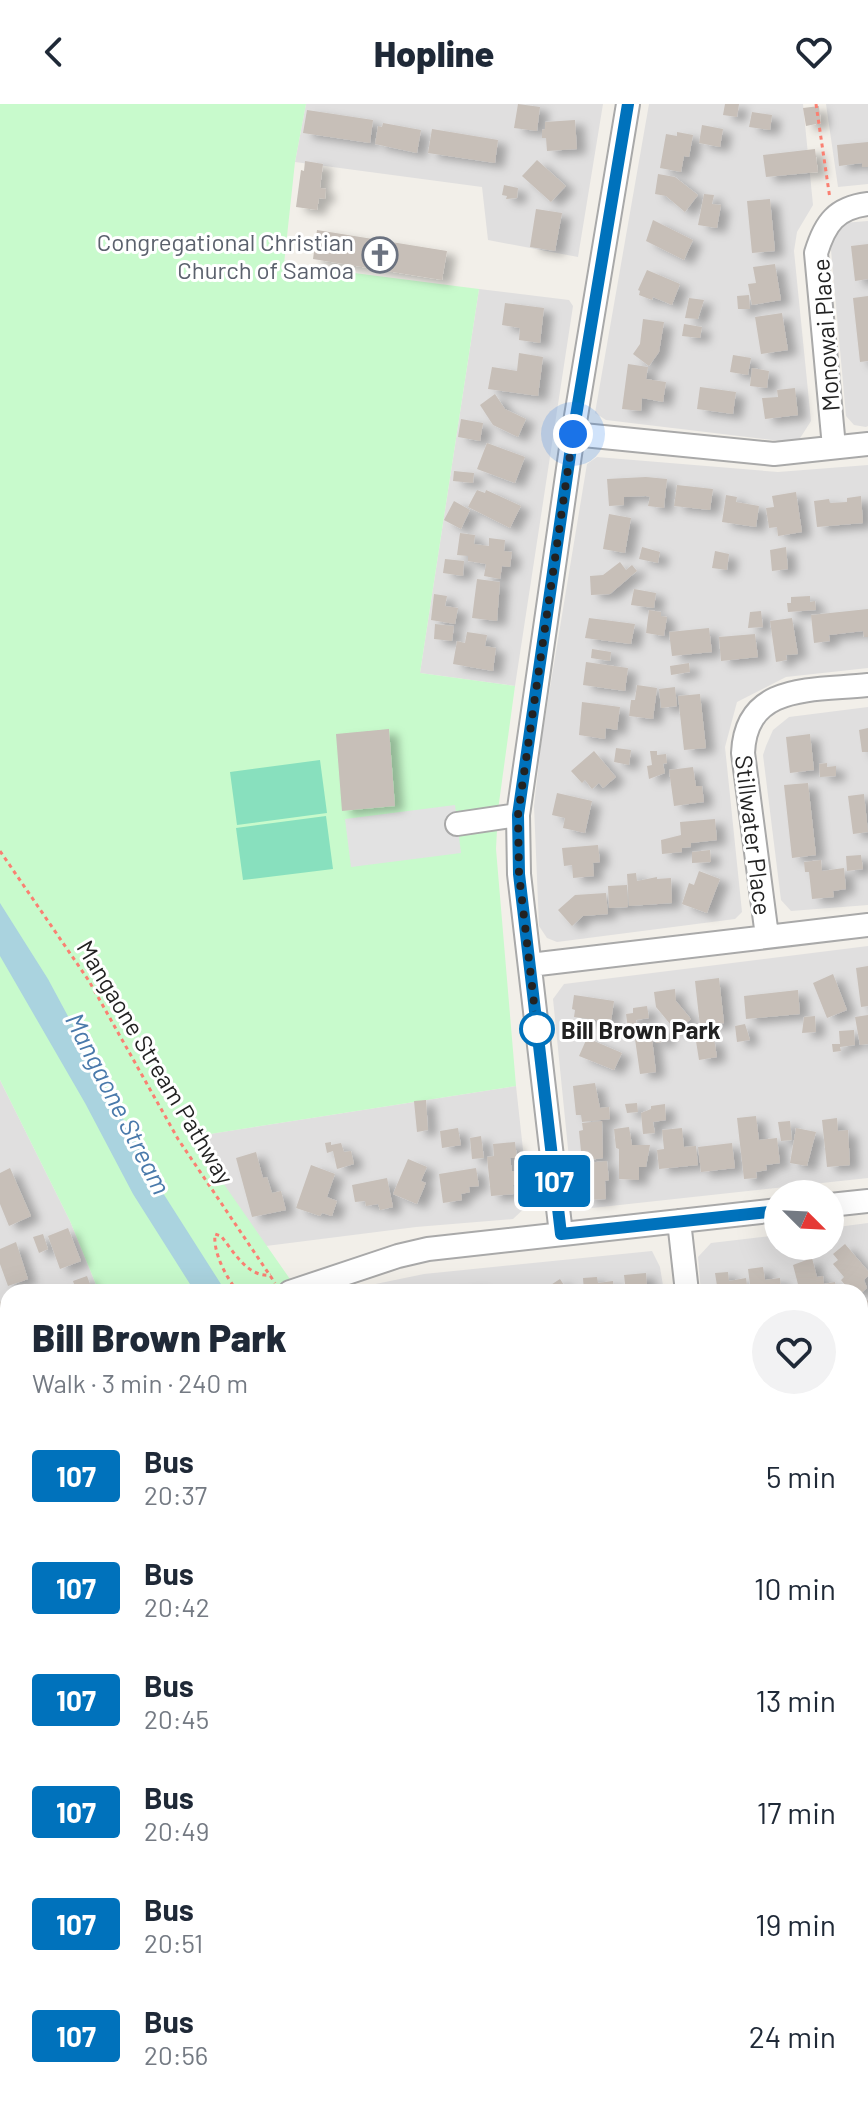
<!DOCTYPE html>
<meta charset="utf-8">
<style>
:root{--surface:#fff;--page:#f2f2f3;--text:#1f2937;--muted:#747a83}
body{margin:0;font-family:Barlow,sans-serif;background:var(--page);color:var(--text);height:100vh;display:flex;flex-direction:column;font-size:30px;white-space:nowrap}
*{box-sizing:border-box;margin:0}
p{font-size:26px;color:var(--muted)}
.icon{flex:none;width:44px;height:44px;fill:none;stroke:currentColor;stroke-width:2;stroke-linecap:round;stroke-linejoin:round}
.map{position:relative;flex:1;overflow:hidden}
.panel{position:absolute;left:0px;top:1180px;width:868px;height:824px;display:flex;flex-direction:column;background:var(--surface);border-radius:24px 24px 0 0;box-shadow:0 8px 32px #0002}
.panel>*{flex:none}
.badge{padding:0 16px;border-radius:6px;font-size:28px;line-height:52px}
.needle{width:52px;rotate:114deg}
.tools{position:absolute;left:764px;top:1076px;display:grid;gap:16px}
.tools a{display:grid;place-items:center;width:80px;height:80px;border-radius:50%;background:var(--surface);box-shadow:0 8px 32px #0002;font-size:40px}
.you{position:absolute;width:40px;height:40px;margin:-20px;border:6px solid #fff;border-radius:50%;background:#1a73e8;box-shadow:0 0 0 12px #1a73e833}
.map>.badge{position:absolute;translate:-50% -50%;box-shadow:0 0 0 4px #fff}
.round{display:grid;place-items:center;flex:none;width:84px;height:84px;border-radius:42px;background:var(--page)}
.head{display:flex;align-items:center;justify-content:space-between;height:136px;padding:0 32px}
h1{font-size:38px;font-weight:800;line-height:60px}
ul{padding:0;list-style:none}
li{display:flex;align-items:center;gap:24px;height:112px;padding:0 32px}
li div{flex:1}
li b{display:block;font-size:30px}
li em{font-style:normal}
li .badge{min-width:88px;font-weight:700;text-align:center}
header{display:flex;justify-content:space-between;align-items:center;height:104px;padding:0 32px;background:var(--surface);font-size:36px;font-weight:800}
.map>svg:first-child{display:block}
.residential{fill:#e0dfdf}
.park{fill:#c8facc}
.pitch{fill:#88e0be}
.parking{fill:#e2e2e2}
.water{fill:#aad3df}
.building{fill:#c7bfb8;filter:url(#shadow)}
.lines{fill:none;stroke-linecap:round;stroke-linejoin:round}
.minor-casing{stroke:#a9a9a9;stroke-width:26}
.path{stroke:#fa8072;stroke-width:3;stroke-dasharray:4 4;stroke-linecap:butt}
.minor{stroke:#fff;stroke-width:22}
.line-casing{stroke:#fff;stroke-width:18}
.line{stroke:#0072bc;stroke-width:12}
.walk{stroke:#222;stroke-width:8;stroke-dasharray:0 14.4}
.stop-dot{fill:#fff;stroke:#0072bc;stroke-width:4}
.labels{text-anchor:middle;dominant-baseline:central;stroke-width:6;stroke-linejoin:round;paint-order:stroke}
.worship-label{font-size:24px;fill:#5b616d;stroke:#fff;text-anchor:end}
.street-label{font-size:24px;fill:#222;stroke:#fff}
.stop-label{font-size:24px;font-weight:bold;fill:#222;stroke:#fff;text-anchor:start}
.water-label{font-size:26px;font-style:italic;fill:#4a7aab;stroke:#fff}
</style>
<header><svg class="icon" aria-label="back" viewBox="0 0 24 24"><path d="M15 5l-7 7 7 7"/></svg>Hopline<svg class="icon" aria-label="heart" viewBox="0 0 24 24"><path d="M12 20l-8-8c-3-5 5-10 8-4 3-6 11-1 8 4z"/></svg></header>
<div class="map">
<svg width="868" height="2004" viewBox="0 0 868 2004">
<defs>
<filter id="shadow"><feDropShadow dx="9" dy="5" stdDeviation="4" flood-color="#0004"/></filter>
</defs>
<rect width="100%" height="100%" fill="#f2efe9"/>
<path class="residential" d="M306,0H603L578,153L488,136L482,83L295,58Z
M649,0H803L813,101L797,128L794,147L811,317L797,339L606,316L595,309Z
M826,0H868V80L838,83Z
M868,117V322L866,323L854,321L846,312L831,146L832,130L843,119Z
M479,185L569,196L573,202L515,582L420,569Z
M597,353L778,368L868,361V564L786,573L737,598L725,643L742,808L735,815L557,838L547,834L539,822L534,702L542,632L587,360Z
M868,603V801L791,807L781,796L763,651L766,642L773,626L789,613Z
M868,842V1074L592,1104L580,1102L573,1094L553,895L564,880Z
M0,976L70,1117L99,1188H8V1268L0,1271Z
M516,982L529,1100L513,1115L416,1123L266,1142L190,1033Z
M868,1119V1401L860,1402V1188H701L698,1153L711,1139L778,1131V1142H830V1124Z
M652,1147L660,1163L664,1188H337L424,1170Z
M8,1306V1526L0,1530V1309Z
M8,1558V1772L4,1779L5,1866L0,1875V1561Z
M860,1574L868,1648V1958L860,1959Z
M8,1903V1981L0,1978V1925Z
M868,1992V2004H692L685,1996L821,1997L860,1996V1993Z
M48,1996H252L249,2004H70Z
M294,1996H511L518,2004H295Z"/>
<path class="park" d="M0,0H306L295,58L284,160L479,185L420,569L515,582L498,706L496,745L516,982L191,1033L299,1188H99L70,1117L0,976Z
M868,1401V1648L860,1574V1402Z
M511,1996H685L692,2004H518Z"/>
<path class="pitch" d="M320,656L327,709L237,721L230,668Z
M326,712L333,765L243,776L236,724Z"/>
<path class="parking" d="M455,701L461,749L351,763L345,715Z"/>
<path class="water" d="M0,799L48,875L163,1089L226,1188H195L133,1090L85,999L0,852Z"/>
<path class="building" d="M518,0L540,3L537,27L514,24Z
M725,0H739L737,13L723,11Z
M819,2L821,19L806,22L803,4Z
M307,6L373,16L370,39L303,29Z
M752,8L772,11L770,26L749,23Z
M575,16L577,45L547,47L546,34H542V26L545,25V18Z
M383,19L421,26L417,49L375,40L378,22L382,23Z
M702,21L723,25L720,43L699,39Z
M432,25L498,36L495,59L428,49Z
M677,28L693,31L689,53L684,52L681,68L660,64L666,30L677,32Z
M868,38V63H862V59L839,62L837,41Z
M815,45L818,68L766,73L763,51Z
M537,56L566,82L551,98L522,72Z
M305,57L323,60L320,84L326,85L325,95L319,94L317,106L296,103L301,66L304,67Z
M658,70L675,73L698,91L685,108L666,92L655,90Z
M504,81L518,84L517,94L506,95L507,92L502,91Z
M704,90L714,91L712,100L721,101L717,124L698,121Z
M770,95L775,147L752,149L747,97Z
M536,105L562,109L555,147L530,143Z
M653,116L693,136L684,156L646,137Z
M317,126L447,147L442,176L313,155Z
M868,140V175L855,177L851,142Z
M775,160L781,196L752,201L748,180L756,179L753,163Z
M647,166L680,180L672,201L653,193L652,196L639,191L640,187L638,186Z
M749,191L750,205H738L737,192Z
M868,192V257L860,258L853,194Z
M689,194L704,196L698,215L685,214Z
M505,199L544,204L540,239L519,236L520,224L502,221Z
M782,209L788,246L761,250L755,213Z
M643,215L664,218L659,248L649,262L633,250L640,240Z
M684,220L702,223L700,234L682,232Z
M519,249L543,253L538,292L488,285L492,263L517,267Z
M733,251L751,254L748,271L730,268Z
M628,260L648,263L646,275L666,278L663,298L642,294L641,307L622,305Z
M752,264L769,267L767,284L750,282Z
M700,283L736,288L733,310L697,305Z
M795,284L798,311L765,315L762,294L778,293L777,286Z
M495,290L505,305L526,315L518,333L493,321L480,301Z
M461,315L483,319L480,337L458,333Z
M487,339L525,353L515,379L477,365Z
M454,367L474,369L473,379L453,377Z
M646,373L667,375L664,404L648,402L650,393L646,392L624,393V401L609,402L607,375Z
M677,381L713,385L710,406L674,402Z
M477,386L485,389L486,386L521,402L510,424L468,403Z
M796,388L802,428L778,432L777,423L769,424L766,404L774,403L772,392Z
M726,391L737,393L736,398L759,402L756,423L722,418Z
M861,392L863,419L817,423L814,397L829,395L830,399L847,398V394Z
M454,397L470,406L461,425L444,416Z
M609,410L631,414L625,449L603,445Z
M460,429L475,431L474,440L489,442V434L505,436L504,447L512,448L510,463L502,462L500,475L484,472L486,460L468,457V452L457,451Z
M642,443L660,448L658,459L639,455Z
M786,443L788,465L772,467L770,446Z
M715,447L729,450L727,466L712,464Z
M445,455L464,457L463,472L443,469Z
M620,458L626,466L632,461L637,467L610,490L591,491L590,472L603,471Z
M477,475L500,478L497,517L472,514Z
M634,485L656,489L654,504L631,501Z
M434,490L447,492L445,502L458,504L455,520L431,516Z
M810,492V498L815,497L816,506L788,508L787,499H791V493Z
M868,505V533H864L863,527L829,531L830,537L814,539L811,511Z
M649,506L661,508V512L667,513L664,532L646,529Z
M761,507L763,523L748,524L750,508Z
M589,514L635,520L631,540L585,534Z
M792,514L798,550L786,551L787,556L776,558L770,517Z
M435,520L454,522L452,537L434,535Z
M709,524L712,548L672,552L669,528Z
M467,528L487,531L485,542L496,544L493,567L453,560L457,537L465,539Z
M755,530L758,553L721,557L719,533Z
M592,545L611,548L610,557L591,554Z
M586,558L628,564L625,587L583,581Z
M689,559L690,568L671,571L670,562Z
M637,581L657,584L653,615L629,612L631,596H635Z
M675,583L677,602L661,604L659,585Z
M700,590L706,644L684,646L678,592Z
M582,598L620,603L617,626L606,624L605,635L579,631Z
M868,624V648H862L859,626Z
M389,625L395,702L342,707L336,630Z
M810,630L814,666L790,669L786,633Z
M616,644L631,646L629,661L614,658Z
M594,647L616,673L603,684L599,679L592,685L585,676L582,679L571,667Z
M650,647H657V651L666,650L667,659L663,660L665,669L649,675L647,662L652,661Z
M827,659V663L836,662V672L820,673L819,660Z
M693,663L696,682H702L704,698L674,702L669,666Z
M808,679L816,751L792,754L784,681Z
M557,689L592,697L585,729L563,724L565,714L552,711Z
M864,690L868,728L853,730L848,692Z
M715,715L717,736L691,739V743L682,744V748L662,750L661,736L681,731L680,718Z
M598,741L600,758L593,759L594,772L573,774L572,761L564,762L562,744Z
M710,746L711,758L692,759V748Z
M861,751L863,765L847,767L846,752Z
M821,756L822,767L844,764L846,785L833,787L834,793L812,795L809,768H805L804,758Z
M699,767L720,775L707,809L682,800L689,779L694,781Z
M636,769L637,777L657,773V775L671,774L672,799L629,802L627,770Z
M627,781L628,803L609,804L608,782Z
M606,789L608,810L583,812L572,822L558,806L575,791Z
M868,862V902L861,903L856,864Z
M833,870L847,906L827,914L813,879Z
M719,874L724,919L700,922L695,877Z
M675,885L676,897L691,915L676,927L656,903L654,888Z
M798,886L800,910L746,915L744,892Z
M574,891L614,897L611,918L574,913L575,906L572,905Z
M647,902L649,914L636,916L637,923L628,925L626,910L633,909V904Z
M868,911V940L860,941L855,913Z
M815,912L816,928L802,929L804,913Z
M745,920L750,936L737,938L735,922Z
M665,924L667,937L656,939L655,925Z
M651,926L656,968L640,970L634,928Z
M854,926L855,941L840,943L841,947L833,948L832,940H840L839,927Z
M587,934L622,949L614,966L579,952Z
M714,934L717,953L699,956L696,937Z
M595,979L600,1004L609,1003L610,1015L582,1018L581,1011H576L573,982Z
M426,996L428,1026L417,1028L414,997Z
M637,999L638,1008L627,1009L625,1000Z
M665,1000L666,1016L653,1018L655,1029L643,1030L641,1009L651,1005V1002Z
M756,1012L759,1036L777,1034L780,1059L766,1061L767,1066L756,1068L757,1074L744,1075L737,1014Z
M837,1014L838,1027L848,1026L850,1061L827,1063L822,1016Z
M602,1017L603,1054L582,1057L579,1027L583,1026L582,1019Z
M790,1017L792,1036L781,1037L778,1018Z
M629,1023L632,1041H650L646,1063H639V1076L619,1075V1045L616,1044L614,1025Z
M458,1024L461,1041L442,1044L440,1027Z
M682,1024L684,1043L696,1042L698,1061L659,1065L657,1046L664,1045L662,1026Z
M796,1024L816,1028L807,1062L790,1059Z
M481,1032L484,1054L472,1055L470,1034Z
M331,1038V1041L341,1039L344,1048L351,1047L354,1060L337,1065L333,1047L327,1049L325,1039Z
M515,1038L517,1054H510L512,1067H516L518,1081H513L514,1090L491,1092L487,1053L494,1052L493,1040Z
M732,1039L735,1064L701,1068L698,1043Z
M256,1048L263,1074L267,1073L272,1089L281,1087L286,1106L252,1113L236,1054Z
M408,1055L427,1063L421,1077L426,1079L417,1100L393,1090Z
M607,1057L609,1076L605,1077L606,1095L586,1096L583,1067H587L586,1059Z
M311,1061L335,1070L327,1093L337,1097L332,1112L322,1109L320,1112L296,1104Z
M10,1064L31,1112L9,1122L0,1100V1069Z
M476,1064L479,1082L469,1083L470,1088L461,1090L462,1096L443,1099L439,1070Z
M387,1074L393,1103L380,1106L378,1100L366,1102L365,1097L355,1098L352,1081Z
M68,1124L81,1157L60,1165L48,1132Z
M43,1130L48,1145L39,1149L33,1133Z
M16,1138L28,1175L8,1182L0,1160V1145Z
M845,1140L868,1167V1172L864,1176L867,1184L860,1190L855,1186L851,1188L841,1176L844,1173L833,1160L838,1156L833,1150Z
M812,1154L817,1173L823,1172L824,1180L835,1178L837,1188H800L793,1161Z
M763,1163L765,1176L780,1174L781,1184L787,1183V1188H751L748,1165Z
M728,1168L729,1177L746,1174L748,1188H718L715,1169Z
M646,1169L647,1181H653L654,1188H626L624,1171Z
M87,1172L93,1188H59L58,1185L74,1180L73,1177Z
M597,1173L598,1179L613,1177L614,1188H584L583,1174Z
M560,1175L567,1186L540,1188Z
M478,1181L479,1188H444V1185Z
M8,1195V1231H7L4,1220L0,1222V1198Z
M868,1196V1215L863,1216L860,1197Z
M868,1243V1284H866L861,1244Z
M860,1317L868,1322L867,1346L860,1341Z
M8,1327V1350L0,1353V1330Z
M860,1351L868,1357V1372L862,1368L860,1371Z
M8,1454V1493L2,1496L0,1458Z
M8,1717V1734L4,1736L0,1721Z
M862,1822H868V1844L865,1845Z
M868,1909V1929L860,1930V1910Z
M103,1996H121L123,1997L121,2004H101Z
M446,1996H479L487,2004H442L440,2002Z
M691,1996H712L703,2004H698Z
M751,1996H770L778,2004H742Z
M427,1997L428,2004H397L396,2000Z"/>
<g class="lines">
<defs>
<path id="minor" d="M573,330L774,350L868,340
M834,343L816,149C825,119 836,104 868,100
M457,720L518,711
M767,832L743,649C746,578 814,587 868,581
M530,861L868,821
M830,1101L868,1097
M679,1117L687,1188
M561,1130L519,770L518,711L573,330L628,0
M290,1188L398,1152L428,1145L778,1106
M0,1288L8,1285
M0,1545L8,1542
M0,1904L8,1884
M860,1972L868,1971
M279,1996L280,2004
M0,1998L14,2004"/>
</defs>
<use href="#minor" class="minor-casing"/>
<path class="path" d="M816,0L830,95
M0,747L89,877L178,1035L275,1179
M238,1188C226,1173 213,1149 215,1130L221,1132C234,1148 248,1174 271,1171
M668,1996L676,2004"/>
<use href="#minor" class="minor"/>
</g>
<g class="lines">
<defs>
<path id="line" d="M628,0L573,330L518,711L519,770L561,1130L778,1107"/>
</defs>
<use href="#line" class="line-casing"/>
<use href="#line" class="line"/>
<path class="walk" d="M537,925L519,770L518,711L573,330"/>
</g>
<defs>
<symbol id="church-ring" viewBox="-11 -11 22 22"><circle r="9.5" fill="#fff" stroke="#6b7280" stroke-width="1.5"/><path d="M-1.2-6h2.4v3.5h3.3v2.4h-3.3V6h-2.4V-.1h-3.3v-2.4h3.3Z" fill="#6b7280"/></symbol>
</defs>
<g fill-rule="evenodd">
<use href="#church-ring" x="360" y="131" width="40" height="40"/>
</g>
<circle class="stop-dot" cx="537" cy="925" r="16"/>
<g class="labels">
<g class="worship-label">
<text x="354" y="137">Congregational Christian<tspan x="354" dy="28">Church of Samoa</tspan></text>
</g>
<g class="street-label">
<text transform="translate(825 231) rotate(-94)">Monowai Place</text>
<text transform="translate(754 731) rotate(83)">Stillwater Place</text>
<text transform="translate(156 958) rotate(59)">Mangaone Stream Pathway</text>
</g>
<g class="stop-label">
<text x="561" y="925">Bill Brown Park</text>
</g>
<g class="water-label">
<text transform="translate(119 999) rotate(63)">Mangaone Stream</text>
</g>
</g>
</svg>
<div class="tools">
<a><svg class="needle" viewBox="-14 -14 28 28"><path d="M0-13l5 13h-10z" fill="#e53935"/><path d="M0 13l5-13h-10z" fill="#747a83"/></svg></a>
</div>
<div class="you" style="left:573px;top:330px"></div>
<b class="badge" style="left:554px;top:1077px;background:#0072bc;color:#fff">107</b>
<section class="panel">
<div class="head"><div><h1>Bill Brown Park</h1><p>Walk · 3 min · 240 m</p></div><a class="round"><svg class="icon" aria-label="heart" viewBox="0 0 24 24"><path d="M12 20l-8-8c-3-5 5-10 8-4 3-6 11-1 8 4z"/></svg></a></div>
<ul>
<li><span class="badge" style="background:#0072bc;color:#fff">107</span><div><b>Bus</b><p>20:37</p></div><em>5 min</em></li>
<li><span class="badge" style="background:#0072bc;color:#fff">107</span><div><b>Bus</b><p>20:42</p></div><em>10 min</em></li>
<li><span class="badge" style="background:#0072bc;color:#fff">107</span><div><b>Bus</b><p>20:45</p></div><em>13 min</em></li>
<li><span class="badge" style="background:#0072bc;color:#fff">107</span><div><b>Bus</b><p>20:49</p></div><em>17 min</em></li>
<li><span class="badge" style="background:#0072bc;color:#fff">107</span><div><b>Bus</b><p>20:51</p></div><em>19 min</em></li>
<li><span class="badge" style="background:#0072bc;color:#fff">107</span><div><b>Bus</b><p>20:56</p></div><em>24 min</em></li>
</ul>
</section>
</div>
